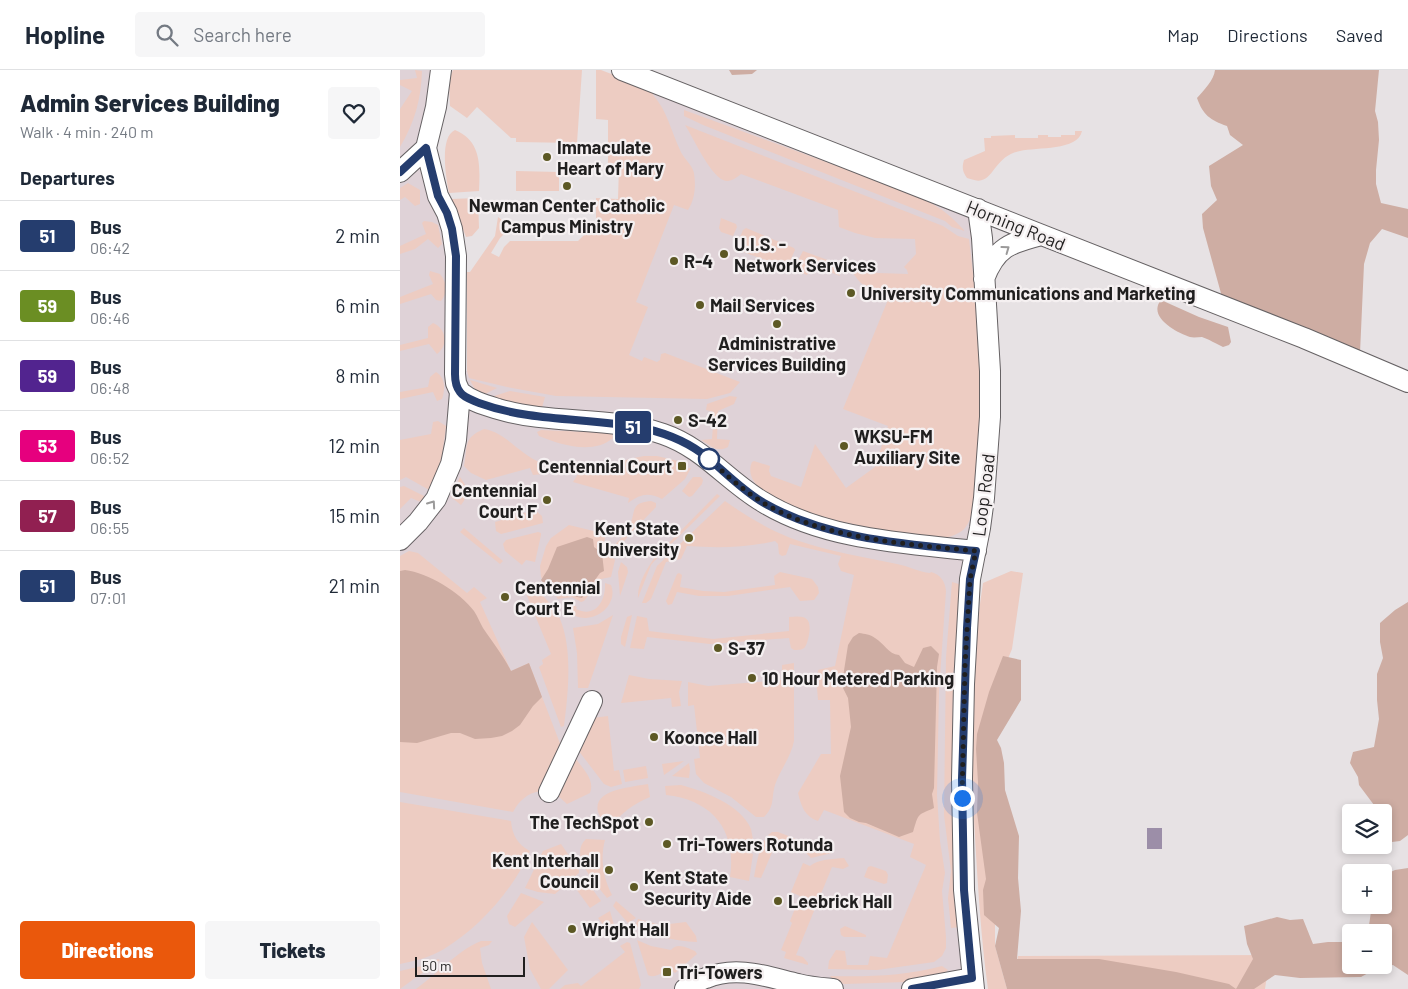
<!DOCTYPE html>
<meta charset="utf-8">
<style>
:root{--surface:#fff;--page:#f6f6f7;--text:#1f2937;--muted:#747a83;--line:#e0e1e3;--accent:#ea580c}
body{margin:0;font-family:Barlow,sans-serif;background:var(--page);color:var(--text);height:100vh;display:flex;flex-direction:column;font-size:19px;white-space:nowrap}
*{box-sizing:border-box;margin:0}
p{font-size:16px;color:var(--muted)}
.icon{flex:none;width:28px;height:28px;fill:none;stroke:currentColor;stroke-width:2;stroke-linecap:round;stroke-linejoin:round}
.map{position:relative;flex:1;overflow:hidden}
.drawer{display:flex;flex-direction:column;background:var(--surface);width:400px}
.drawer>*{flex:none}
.badge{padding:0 10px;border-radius:4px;font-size:18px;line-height:32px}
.buttons{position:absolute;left:942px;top:734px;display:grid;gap:10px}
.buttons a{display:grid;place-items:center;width:50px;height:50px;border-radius:5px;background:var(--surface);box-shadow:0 2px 8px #0003;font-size:25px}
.scale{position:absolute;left:15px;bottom:12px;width:110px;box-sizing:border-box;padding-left:5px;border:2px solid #201f1f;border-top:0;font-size:14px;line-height:18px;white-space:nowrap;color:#201f1f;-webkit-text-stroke:4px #f5f0f1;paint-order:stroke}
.you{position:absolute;width:25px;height:25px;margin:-12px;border:4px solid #fff;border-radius:50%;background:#1a73e8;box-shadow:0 0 0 8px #1a73e833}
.map>.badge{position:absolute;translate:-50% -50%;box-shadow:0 0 0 2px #fff}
h2{padding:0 20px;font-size:19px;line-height:45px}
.round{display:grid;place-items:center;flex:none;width:52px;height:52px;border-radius:5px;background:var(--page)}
.headline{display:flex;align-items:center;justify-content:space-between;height:85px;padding:0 20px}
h1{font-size:24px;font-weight:800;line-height:38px}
.cta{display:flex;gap:10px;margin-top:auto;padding:10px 20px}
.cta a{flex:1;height:58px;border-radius:5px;background:var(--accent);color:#fff;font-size:20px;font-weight:800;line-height:58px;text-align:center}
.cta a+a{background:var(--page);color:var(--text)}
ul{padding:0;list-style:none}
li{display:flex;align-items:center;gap:15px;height:70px;padding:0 20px;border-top:1px solid var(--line)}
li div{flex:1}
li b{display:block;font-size:19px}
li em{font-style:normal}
li .badge{min-width:55px;font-weight:700;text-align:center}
header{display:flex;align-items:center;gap:30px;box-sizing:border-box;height:70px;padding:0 25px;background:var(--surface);border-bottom:1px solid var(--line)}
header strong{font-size:24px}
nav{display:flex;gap:28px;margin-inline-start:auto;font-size:18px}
.search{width:350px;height:45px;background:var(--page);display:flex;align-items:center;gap:12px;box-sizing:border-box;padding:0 18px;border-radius:5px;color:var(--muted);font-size:19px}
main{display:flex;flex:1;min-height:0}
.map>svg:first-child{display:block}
.built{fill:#dfd2d7}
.green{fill:#edccc2}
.forest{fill:#ceada3}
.water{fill:#9c8ea8}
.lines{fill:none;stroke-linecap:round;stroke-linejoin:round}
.minor-casing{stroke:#666264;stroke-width:22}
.minor{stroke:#fff;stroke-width:20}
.oneway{stroke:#9b9a9a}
.line-casing{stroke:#fff;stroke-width:11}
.line{stroke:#253d6e;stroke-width:8}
.walk{stroke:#201f1f;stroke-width:5;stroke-dasharray:0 9}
.poi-dot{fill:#5c5824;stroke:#f5f0f1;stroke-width:2}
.stop-dot{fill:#fff;stroke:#253d6e;stroke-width:2.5}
.labels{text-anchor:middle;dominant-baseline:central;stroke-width:4.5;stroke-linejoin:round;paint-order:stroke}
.poi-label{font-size:18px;font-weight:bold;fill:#201f1f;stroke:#f5f0f1;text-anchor:start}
.street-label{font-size:18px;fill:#201f1f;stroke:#f5f0f1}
</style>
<header>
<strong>Hopline</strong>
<div class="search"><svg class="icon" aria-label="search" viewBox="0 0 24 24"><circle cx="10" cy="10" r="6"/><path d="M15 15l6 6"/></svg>Search here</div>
<nav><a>Map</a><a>Directions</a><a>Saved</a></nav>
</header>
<main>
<section class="drawer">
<div class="headline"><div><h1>Admin Services Building</h1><p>Walk · 4 min · 240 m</p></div><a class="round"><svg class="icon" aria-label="heart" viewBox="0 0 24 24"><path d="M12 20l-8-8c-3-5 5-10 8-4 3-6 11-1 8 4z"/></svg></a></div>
<h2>Departures</h2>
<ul>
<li><span class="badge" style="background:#253d6e;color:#fff">51</span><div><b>Bus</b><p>06:42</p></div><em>2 min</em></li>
<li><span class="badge" style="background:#6b8e23;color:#fff">59</span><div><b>Bus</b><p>06:46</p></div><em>6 min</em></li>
<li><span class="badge" style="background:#52248f;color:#fff">59</span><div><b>Bus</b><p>06:48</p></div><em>8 min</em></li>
<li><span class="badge" style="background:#e6007e;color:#fff">53</span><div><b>Bus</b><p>06:52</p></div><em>12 min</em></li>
<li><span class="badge" style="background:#912051;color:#fff">57</span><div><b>Bus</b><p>06:55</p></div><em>15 min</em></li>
<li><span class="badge" style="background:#253d6e;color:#fff">51</span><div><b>Bus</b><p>07:01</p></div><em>21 min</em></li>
</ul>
<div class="cta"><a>Directions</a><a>Tickets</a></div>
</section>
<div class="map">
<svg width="1008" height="919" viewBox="0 0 1008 919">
<rect width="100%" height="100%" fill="#e7e2e4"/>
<path class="built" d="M0,0H41L32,58L47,143L55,304L67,301L233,200L247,10L578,139L590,301L563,669L574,919H0Z"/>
<path class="green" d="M15,0L22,1C21,29 15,52 0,77V39L12,21L0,15V10L17,8Z
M53,0H182L177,73L116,72V68H111L77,37L67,48L50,36L49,10Z
M196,0H201L253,20V25C267,40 271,61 280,80C283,88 292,94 294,103C296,116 295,129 288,140L274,135L236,232L248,237L229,285L242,291L244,287L257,292L260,290L261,284L265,283L340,312L330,323L307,329L156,326L107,317L69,308L67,301V202H70L95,166L98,147C104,151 105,155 105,163L100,168L91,183L99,187L104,177L110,171H178L184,165L196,164V128L218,129L219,97L208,96V50L196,49Z
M284,40L503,120C531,132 544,138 565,161L552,157L545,151L303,55L284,46Z
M285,55L543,156L558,166L569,169C573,203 577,237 579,271C581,316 580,362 576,407C574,423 576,444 565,458C560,464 548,468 541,468C534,469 525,466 518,465C490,462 332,439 352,392L354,391L370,396L369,401L371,406L401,417L415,374L446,418L475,397L488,356L443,339L490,225C483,222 465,217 461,213C453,205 455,202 443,197L444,194L478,203L508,204L507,200L504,197L516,184L515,169L475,168L455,163L439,157L438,140L341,104C336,108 330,113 323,110C309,103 294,69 285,55Z
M55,60C82,71 80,97 79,121L49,123C46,108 39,67 55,60Z
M675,61H682C678,81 637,77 620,81C597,85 594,107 582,110C577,112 571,109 567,108C562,101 562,97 564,90L585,81L584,68H591V66L615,65V68H638V65H648V67H661V65H675Z
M116,101L159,102V121H116Z
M8,113L20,120V134L15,136L5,127L0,130V118Z
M78,128L79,158L72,166L66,167L51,129Z
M321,148L336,154L337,157L333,166L321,162L319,158Z
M24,151L32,152L38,155L42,174L38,178L28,169L15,179L0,184V176L26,164L22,153Z
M346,158L394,178L395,180L387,198L335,179L343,160Z
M403,181L433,192L440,206L412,195L407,205L393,200Z
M30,201L40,204C47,213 48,222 41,231L36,230L31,224L0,234V227L33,214L29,205Z
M33,253C46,258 49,275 37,284L29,274L0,281V275L28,268V257Z
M36,302C46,308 45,320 42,329L37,331L33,322L0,329V322L28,317L30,307Z
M70,310L97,318L83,325L74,318Z
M110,321L145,327L141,341L91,327Z
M330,326L337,327L334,334L318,341L317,369L330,370L328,377C317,383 311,376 301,370L312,369L314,342L306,340L307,334Z
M38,351L46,356L41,394L31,421L6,407L0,410V370L31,364L33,352Z
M84,359C101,362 110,373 124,383C129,387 135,390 141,393L143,404L133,405L130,398L86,410L71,403L64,396C68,375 63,368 84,359Z
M141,360L210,363L212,364L213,368C193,385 161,375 139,366L137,362Z
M244,386H257L278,391L276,396L284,402L289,398H291L285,409L262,429C248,422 241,424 228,433L229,428L173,412L180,401L211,396L229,389Z
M60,407C68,418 70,424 61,435L51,427Z
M293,407H301L303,410L302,414L292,426L289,427L282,421Z
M4,416L26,427L23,433L11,428L0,439V417Z
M317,424L320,426L258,487L251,495L238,528C237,515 247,498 255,487Z
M251,431L256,433V437L228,466L217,481L212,477C219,471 226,464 230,455C236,441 230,433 251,431Z
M325,431C346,446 374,463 399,471C431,482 464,487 497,494C508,496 519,502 530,503L531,502C541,505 545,511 546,521L539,621L537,725L540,771L545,803L542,821L546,867V878L542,886L534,892L477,900L428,899L429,891L436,880L445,881L447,895H468L470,886L487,888L526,795L510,787L514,774L424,740L418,751C405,747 401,736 398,723L421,684H431L430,630H418L417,618L418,600L435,596L454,505L441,501L438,494L441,486L390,474L386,485L382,486L379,484L378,474L375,471C345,478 317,478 287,476L281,489L266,492L251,529L246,533H242L257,496Z
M135,440L142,446L143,453L101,464L96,461L95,452Z
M169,455L206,464L203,477L215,490L211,507L201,509L184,531L181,532L172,527L158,529L141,507L140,496L146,476L151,468Z
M64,458L103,491L100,494L60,462Z
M138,462L141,463V465L135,492L126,490L122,495L105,481L103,474L106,470Z
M9,481L18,483L67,523L74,517L87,528L80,532L111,601L129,593L161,676L141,721C127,723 119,731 113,742L0,722V486Z
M221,492L227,497L228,502L220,526L218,502Z
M611,501L623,503L612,579L582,651L595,827V876L607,919H588C581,868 578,818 575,767C570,682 570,597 583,513Z
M380,502L412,509L418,517L419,523L414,530L400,531L390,517L328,526H299L277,522L272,534L268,535L266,531L277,504L279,503L282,505L280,517L303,521L324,522L375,515L374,506Z
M552,512L562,515C559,549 554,583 553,617C551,698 555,777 561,857L551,858L548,828L551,801L544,745L546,587Z
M131,513C140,524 155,536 160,549C173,580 168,624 164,656L161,657L139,597L143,594L142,590L151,584L123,516Z
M205,513L211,515C220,538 186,561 166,539V537L173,535L177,537L176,539C196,549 206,530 205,513Z
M213,545L188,618H178L177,583L173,558L198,554Z
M232,545L225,577L221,574V567L227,547Z
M237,546L247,548L249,561L313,569L389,561V547C405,545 412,547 409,565C408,569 407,574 405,577C403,580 398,580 394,580L391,578L389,568L310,574L247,567L244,579L230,578Z
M394,593V671C391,687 380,700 375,715C371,729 375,736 364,747H356L331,727L304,713L296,704L294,689L300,688L294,635L288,636V612L308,616L382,610V595Z
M229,605L249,609L282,611L279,622L281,636L272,637L271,628L221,633Z
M208,646L214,701L219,700L222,714L211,717L204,714L178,680L193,648Z
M172,689H176C184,700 195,710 190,723L167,734L157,725Z
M284,691L264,705L262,694Z
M289,693L290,699L289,708L272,706Z
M246,696L248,708L225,712L223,700Z
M248,714L250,727C233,734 221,743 210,758C206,753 200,748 198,742C192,719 233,717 248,714Z
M281,715C304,721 341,735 351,759C352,764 353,770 354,775L347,773L344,781L353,784L349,811L330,807C337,761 313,730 266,725L265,716Z
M0,732L111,751C112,765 118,775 130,781C114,819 79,858 44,879C31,887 15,891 0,894Z
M372,762H378L432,783L411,788L406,783L377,771L361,808L354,807C357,793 359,771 372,762Z
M186,769L205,770C200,788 203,808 212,825L207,828C196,813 168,786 186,769Z
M161,774L179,800V803L155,824L138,822L125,818L143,781Z
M444,788L449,796L443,799L432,797L396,885L403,887L408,893V895L384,888L386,882L381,880L392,853L390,851L400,826L391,822L403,793L410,796C418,789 433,789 444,788Z
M471,796L486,801L488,805L487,813L484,814L464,807L468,797Z
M182,809L188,813L201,831L190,838L174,816Z
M121,823L144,832L115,857L109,854L107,846Z
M216,831L236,848L228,853L213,836Z
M210,841L215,858L214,864L212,866L198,848Z
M238,849L261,855L286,852L296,866L297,872C275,871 254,866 235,856Z
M132,852L168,900L149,919H141L130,899L124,867Z
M445,856L466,865V867H444L441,865L440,859Z
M237,870L251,876L271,880C277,872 287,878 295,881L297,884L275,903L269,898C263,902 255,909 248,905Z
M81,871H92L89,875L80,878L82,893L91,919H16C37,904 57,881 81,871Z
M227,872L230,873L240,910L241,915L239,919H160L165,915L178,913L181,916L225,882L220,876Z
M870,885L865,919H612L618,886Z
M38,889L40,890L0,919V901L26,895Z
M542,896L548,900L545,903L507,912L444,914L434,911L430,906C467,907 506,906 542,896Z"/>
<path class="forest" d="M329,0H357L352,4L332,5Z
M815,0H979L975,41L978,52L979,70L976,100V114L981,133L1008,139V168L982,159L970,173L964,194L960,283L822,227L803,158L802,144L817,130L811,116L809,96L843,75L830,65L827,56C810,50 803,45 797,28C804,20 814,10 815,0Z
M761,230L799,247L828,257L831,272L829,275L823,277C819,275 806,268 802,267C798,267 794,268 790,267C777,263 747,247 761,230Z
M187,467L193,469L194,477L202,483L204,501L200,503L182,528L150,521L141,510L148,499L157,477Z
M5,500C28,503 60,522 74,541C78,547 80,553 83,558C93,573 103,585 111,601L129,593L142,627L133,636L120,655L112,661L102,666L91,668L75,669L60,663H51L17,673L0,672V501Z
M1008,532V765L1000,771L984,773V742H980L977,739L959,715L958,707L950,693L953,682L974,677L979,649L977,630V604L983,588L980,572V553L995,540Z
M459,563C465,564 470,564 475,568C484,573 488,584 499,585L505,593L514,597L523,578L531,576L539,584L537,597L534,718L532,724L534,738C516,746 519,743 513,762L499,767L466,753L459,752L450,748L444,742L440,706L451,657L448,628L443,618V607L448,575L453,567Z
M603,586L621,590V630L597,670L601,678L604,693L605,720L619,766L618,808L621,841L617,889H699L776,902L829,914L836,919L853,889L847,874L844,856L877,847L890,850L903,849L913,874L928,872H951V895H984V862H968L972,835H984V805L995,800L1008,798V905L993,895L979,897L961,907L900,908L875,905L854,919H607L595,876L599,858L584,845L583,820L586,809L577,743L578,712L576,679L577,664L589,622Z"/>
<path class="water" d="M747,758H762V779H747Z"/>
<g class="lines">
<defs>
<path id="minor" d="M222,0L904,268L1008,312
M0,102L26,78L36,37L41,0
M584,209C596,177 610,173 641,165
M60,322C71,331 85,335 98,339C152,355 211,346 263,364C304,378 327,411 363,432C425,470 505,473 576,481
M0,470L18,452L36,429L51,394L56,370L60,322L56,313L55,304L56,186L52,159L47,143L38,126L26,78
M149,722L192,631
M285,919C292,915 299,910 306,908C337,895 368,907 398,914C409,917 422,918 433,919
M512,919L572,908
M574,919L564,820L562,709L564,614L570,509L580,458L584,428L590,347V301L582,168L578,139"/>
</defs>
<use href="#minor" class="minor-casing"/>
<use href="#minor" class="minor"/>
</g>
<defs><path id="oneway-chevron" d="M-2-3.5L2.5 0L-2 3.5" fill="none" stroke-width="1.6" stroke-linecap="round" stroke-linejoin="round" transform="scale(1.25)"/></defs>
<g class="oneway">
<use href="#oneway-chevron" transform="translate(606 179) rotate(-36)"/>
<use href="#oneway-chevron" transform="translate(32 434) rotate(-55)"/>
</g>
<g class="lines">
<defs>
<path id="line" d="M0,102L26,78L38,126L47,143L52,159L56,186L55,304C55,310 56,317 60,322C64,328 73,330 79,333C134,353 191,347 247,359C268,364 291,374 308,388C326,403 343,421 364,433C427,469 505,474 576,481L570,509L567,558L562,709L564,820L572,908L512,919"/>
</defs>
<use href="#line" class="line-casing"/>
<use href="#line" class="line"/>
<path class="walk" d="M309,389C325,404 343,420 362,432C422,469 507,474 576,481L570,509L565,595L562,728"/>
</g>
<g class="poi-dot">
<circle cx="147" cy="87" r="5"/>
<circle cx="167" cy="116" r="5"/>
<circle cx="324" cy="184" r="5"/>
<circle cx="274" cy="191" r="5"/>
<circle cx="451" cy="223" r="5"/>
<circle cx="300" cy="235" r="5"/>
<circle cx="377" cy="254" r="5"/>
<circle cx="278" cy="350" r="5"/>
<circle cx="444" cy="376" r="5"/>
<rect x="277" y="391" width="10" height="10" rx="2.5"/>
<circle cx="147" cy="430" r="5"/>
<circle cx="289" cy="468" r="5"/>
<circle cx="105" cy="527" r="5"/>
<circle cx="318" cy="578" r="5"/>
<circle cx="352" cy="608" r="5"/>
<circle cx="254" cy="667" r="5"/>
<circle cx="249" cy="752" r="5"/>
<circle cx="267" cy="774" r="5"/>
<circle cx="209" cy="800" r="5"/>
<circle cx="234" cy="817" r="5"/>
<circle cx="378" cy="831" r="5"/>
<circle cx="172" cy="859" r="5"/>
<rect x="262" y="897" width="10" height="10" rx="2.5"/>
</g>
<circle class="stop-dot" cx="309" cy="389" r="10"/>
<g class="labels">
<g class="poi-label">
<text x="157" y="77">Immaculate<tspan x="157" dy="21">Heart of Mary</tspan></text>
<text x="167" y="135" text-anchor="middle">Newman Center Catholic<tspan x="167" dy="21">Campus Ministry</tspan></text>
<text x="334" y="174">U.I.S. -<tspan x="334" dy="21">Network Services</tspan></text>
<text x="284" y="191">R-4</text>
<text x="461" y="223">University Communications and Marketing</text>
<text x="310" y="235">Mail Services</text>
<text x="377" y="273" text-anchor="middle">Administrative<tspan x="377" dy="21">Services Building</tspan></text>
<text x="288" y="350">S-42</text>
<text x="454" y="366">WKSU-FM<tspan x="454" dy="21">Auxiliary Site</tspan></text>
<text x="272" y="396" text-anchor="end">Centennial Court</text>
<text x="137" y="420" text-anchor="end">Centennial<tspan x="137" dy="21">Court F</tspan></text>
<text x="279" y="458" text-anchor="end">Kent State<tspan x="279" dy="21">University</tspan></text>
<text x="115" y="517">Centennial<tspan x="115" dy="21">Court E</tspan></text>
<text x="328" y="578">S-37</text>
<text x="362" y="608">10 Hour Metered Parking</text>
<text x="264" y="667">Koonce Hall</text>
<text x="239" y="752" text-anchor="end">The TechSpot</text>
<text x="277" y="774">Tri-Towers Rotunda</text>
<text x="199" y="790" text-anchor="end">Kent Interhall<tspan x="199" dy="21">Council</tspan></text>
<text x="244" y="807">Kent State<tspan x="244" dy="21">Security Aide</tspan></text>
<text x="388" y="831">Leebrick Hall</text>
<text x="182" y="859">Wright Hall</text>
<text x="277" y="902">Tri-Towers</text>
</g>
<g class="street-label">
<text transform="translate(616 155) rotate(22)">Horning Road</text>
<text transform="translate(583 425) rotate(-83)">Loop Road</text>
</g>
</g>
</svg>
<div class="buttons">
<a><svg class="icon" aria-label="layers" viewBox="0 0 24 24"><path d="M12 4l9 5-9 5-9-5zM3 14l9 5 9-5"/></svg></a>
<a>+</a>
<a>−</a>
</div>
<div class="scale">50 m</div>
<div class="you" style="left:562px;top:728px"></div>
<b class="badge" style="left:233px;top:357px;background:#253d6e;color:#fff">51</b>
</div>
</main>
